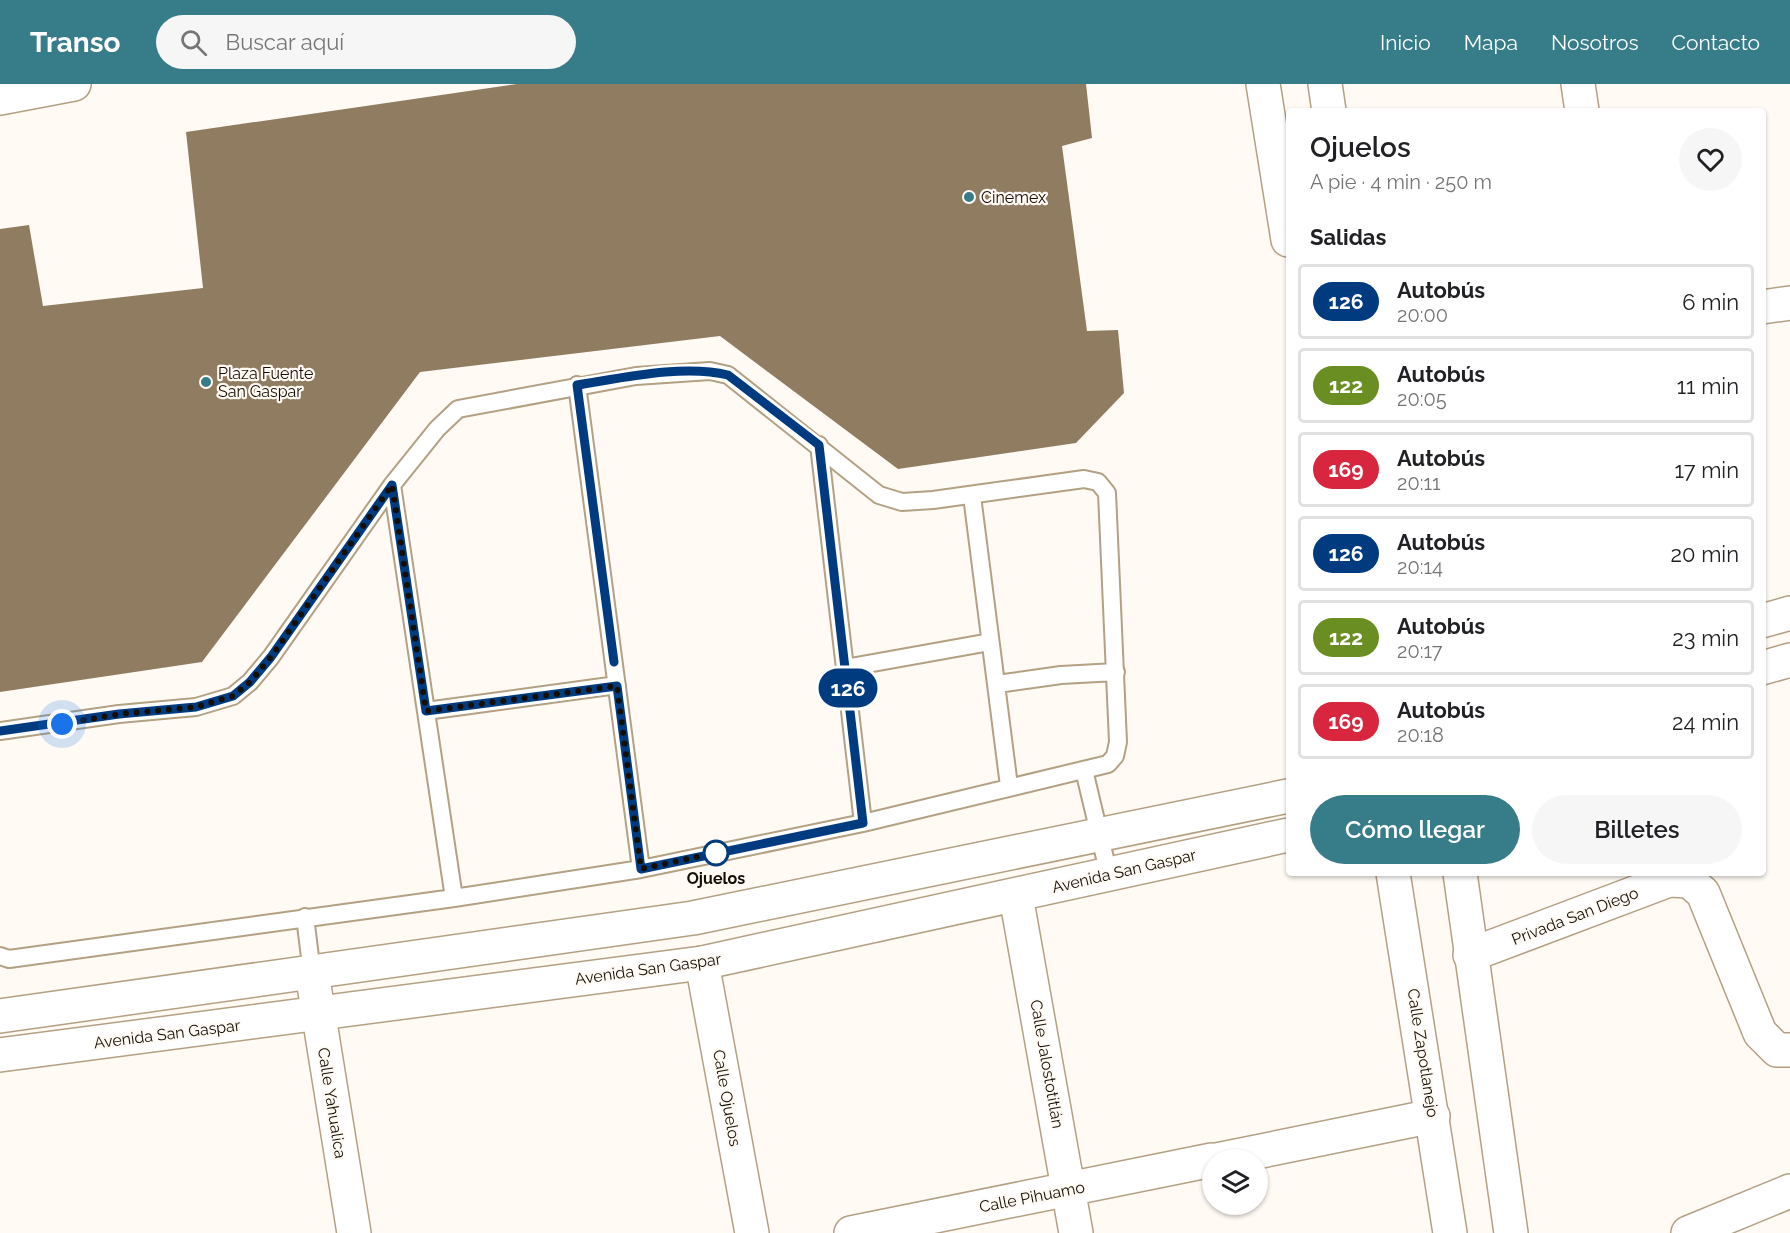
<!DOCTYPE html>
<html lang="es">
<meta charset="utf-8">
<style>
:root{--surface:#fff;--page:#f6f6f6;--text:#202124;--muted:#757577;--line:#e0e0e0;--accent:#367c89}
body{margin:0;font-family:Raleway,sans-serif;background:var(--page);color:var(--text);height:100vh;display:flex;flex-direction:column;font-size:22px;white-space:nowrap}
*{box-sizing:border-box;margin:0}
p{font-size:20px;color:var(--muted)}
.icon{flex:none;width:33px;height:33px;fill:none;stroke:currentColor;stroke-width:2;stroke-linecap:round;stroke-linejoin:round}
.map{position:relative;flex:1;overflow:hidden}
.details{position:absolute;left:1286px;top:24px;width:480px;height:768px;display:flex;flex-direction:column;background:var(--surface);border-radius:6px;box-shadow:0 2px 4px #0004}
.details>*{flex:none}
.badge{padding:0 12px;border-radius:20px;font-size:21px;line-height:39px}
.tools{position:absolute;left:1202px;top:1065px;display:grid;gap:12px}
.tools a{display:grid;place-items:center;width:66px;height:66px;border-radius:50%;background:var(--surface);box-shadow:0 2px 4px #0004;font-size:30px}
.you{position:absolute;width:30px;height:30px;margin:-15px;border:4px solid #fff;border-radius:50%;background:#1a73e8;box-shadow:0 0 0 9px #1a73e833}
.map>.badge{position:absolute;translate:-50% -50%;box-shadow:0 0 0 3px #fff}
h2{padding:0 24px;font-size:22px;line-height:54px}
.round{display:grid;place-items:center;flex:none;width:63px;height:63px;border-radius:32px;background:var(--page)}
.overview{display:flex;align-items:center;justify-content:space-between;height:102px;padding:0 24px}
h1{font-size:28px;font-weight:600;line-height:45px}
.action{display:flex;gap:12px;margin-top:auto;padding:12px 24px}
.action a{flex:1;height:69px;border-radius:36px;background:var(--accent);color:#fff;font-size:24px;font-weight:600;line-height:69px;text-align:center}
.action a+a{background:var(--page);color:var(--text)}
ul{padding:0;list-style:none}
li{display:flex;align-items:center;gap:18px;height:75px;margin:0 12px 9px;padding:0 12px;border:3px solid var(--line);border-radius:6px}
li div{flex:1}
li b{display:block;font-size:22px}
li em{font-style:normal}
li .badge{min-width:66px;font-weight:700;text-align:center}
header{display:flex;align-items:center;gap:36px;box-sizing:border-box;height:84px;padding:0 30px;background:var(--accent);color:#fff}
header strong{font-size:28px}
nav{display:flex;gap:33px;margin-inline-start:auto;font-size:21px}
.search{width:420px;height:54px;background:var(--page);display:flex;align-items:center;gap:15px;box-sizing:border-box;padding:0 21px;border-radius:33px;color:var(--muted);font-size:22px}
.map>svg:first-child{display:block}
.building{fill:#907d61}
.lines{fill:none;stroke-linecap:round;stroke-linejoin:round}
.service-casing{stroke:#b4a083;stroke-width:20}
.minor-casing{stroke:#b4a083;stroke-width:36}
.tertiary-casing{stroke:#b4a083;stroke-width:36}
.service{stroke:#fff;stroke-width:16}
.minor{stroke:#fff;stroke-width:33}
.tertiary{stroke:#fff;stroke-width:33}
.line-casing{stroke:#fff;stroke-width:14}
.line{stroke:#003b80;stroke-width:9}
.walk{stroke:#150e04;stroke-width:6;stroke-dasharray:0 10.8}
.poi-dot{fill:#367c89;stroke:#fffaf4;stroke-width:2}
.stop-dot{fill:#fff;stroke:#003b80;stroke-width:3}
.labels{text-anchor:middle;dominant-baseline:central;stroke-width:4.5;stroke-linejoin:round;paint-order:stroke}
.poi-label{font-size:16px;fill:#150e04;stroke:#fffaf4;text-anchor:start}
.street-label{font-size:16px;fill:#150e04;stroke:#fffaf4}
.stop-label{font-size:16px;font-weight:bold;fill:#150e04;stroke:#fffaf4}
</style>
<header>
<strong>Transo</strong>
<div class="search"><svg class="icon" aria-label="search" viewBox="0 0 24 24"><circle cx="10" cy="10" r="6"/><path d="M15 15l6 6"/></svg>Buscar aquí</div>
<nav><a>Inicio</a><a>Mapa</a><a>Nosotros</a><a>Contacto</a></nav>
</header>
<div class="map">
<svg width="1790" height="1149" viewBox="0 0 1790 1149">
<rect width="100%" height="100%" fill="#fffaf4"/>
<path class="building" d="M517,0H1086L1092,54L1062,62L1087,247L1118,246L1124,309L1076,359L898,385L720,252L420,288L202,578L0,608V145L29,141L43,222L203,204L186,48Z"/>
<g class="lines">
<defs>
<path id="service" d="M577,301L641,785
M819,361L863,739
M392,401L454,814
M972,412L1009,702
M845,584L990,558
M997,600L1061,591L1116,588
M426,627L617,601
M0,647L119,630L196,623L233,612L250,598L271,573L392,401L437,345L458,325L636,292L710,287L728,291L879,411L902,418L933,416L1084,395L1098,398L1107,409L1118,658L1115,672L1108,680L863,739L641,785L454,814L9,875L0,872
M1084,686L1109,791
M305,833L312,889"/>
<path id="minor" d="M1578,0L1582,27
M0,14L74,0
M1762,223L1790,219
M1016,812L1076,1149
M1470,871L1669,796L1689,797L1703,809L1760,949L1777,966H1790
M702,879L752,1149
M312,889L354,1149
M1217,1076L1433,1032
M851,1149L1212,1076
M1688,1149L1790,1107"/>
<path id="tertiary" d="M1263,0L1288,156
M1325,0L1329,27
M1762,537L1790,529
M1762,584L1790,576
M1393,789L1450,1149
M1460,789L1511,1149
M0,932L693,834L1288,712
M0,971L702,879L1288,751"/>
</defs>
<use href="#service" class="service-casing"/>
<use href="#minor" class="minor-casing"/>
<use href="#tertiary" class="tertiary-casing"/>
<use href="#service" class="service"/>
<use href="#minor" class="minor"/>
<use href="#tertiary" class="tertiary"/>
</g>
<g class="lines">
<defs>
<path id="line" d="M0,647L119,630L196,623L233,612L250,598L271,573L392,401L426,627L617,602L641,785L863,739L819,361L728,291C683,280 622,294 577,301L614,578"/>
</defs>
<use href="#line" class="line-casing"/>
<use href="#line" class="line"/>
<path class="walk" d="M62,640L119,630L196,623L233,612L250,598L271,573L392,401L426,627L617,602L641,785L716,769"/>
</g>
<g class="poi-dot">
<circle cx="969" cy="113" r="6"/>
<circle cx="206" cy="298" r="6"/>
</g>
<circle class="stop-dot" cx="716" cy="769" r="12"/>
<g class="labels">
<g class="poi-label">
<text x="981" y="113">Cinemex</text>
<text x="218" y="289">Plaza Fuente<tspan x="218" dy="18">San Gaspar</tspan></text>
</g>
<g class="street-label">
<text transform="translate(1124 787) rotate(-13)">Avenida San Gaspar</text>
<text transform="translate(1575 832) rotate(-21)">Privada San Diego</text>
<text transform="translate(648 885) rotate(-8)">Avenida San Gaspar</text>
<text transform="translate(167 950) rotate(-7)">Avenida San Gaspar</text>
<text transform="translate(1423 969) rotate(81)">Calle Zapotlanejo</text>
<text transform="translate(1047 980) rotate(80)">Calle Jalostotitlán</text>
<text transform="translate(727 1014) rotate(80)">Calle Ojuelos</text>
<text transform="translate(332 1019) rotate(81)">Calle Yahualica</text>
<text transform="translate(1032 1113) rotate(-11)">Calle Pihuamo</text>
</g>
<g class="stop-label">
<text x="716" y="794">Ojuelos</text>
</g>
</g>
</svg>
<div class="tools">
<a><svg class="icon" aria-label="layers" viewBox="0 0 24 24"><path d="M12 4l9 5-9 5-9-5zM3 14l9 5 9-5"/></svg></a>
</div>
<div class="you" style="left:62px;top:640px"></div>
<b class="badge" style="left:848px;top:604px;background:#003b80;color:#fff">126</b>
<section class="details">
<div class="overview"><div><h1>Ojuelos</h1><p>A pie · 4 min · 250 m</p></div><a class="round"><svg class="icon" aria-label="heart" viewBox="0 0 24 24"><path d="M12 20l-8-8c-3-5 5-10 8-4 3-6 11-1 8 4z"/></svg></a></div>
<h2>Salidas</h2>
<ul>
<li><span class="badge" style="background:#003b80;color:#fff">126</span><div><b>Autobús</b><p>20:00</p></div><em>6 min</em></li>
<li><span class="badge" style="background:#6b8e23;color:#fff">122</span><div><b>Autobús</b><p>20:05</p></div><em>11 min</em></li>
<li><span class="badge" style="background:#d7263d;color:#fff">169</span><div><b>Autobús</b><p>20:11</p></div><em>17 min</em></li>
<li><span class="badge" style="background:#003b80;color:#fff">126</span><div><b>Autobús</b><p>20:14</p></div><em>20 min</em></li>
<li><span class="badge" style="background:#6b8e23;color:#fff">122</span><div><b>Autobús</b><p>20:17</p></div><em>23 min</em></li>
<li><span class="badge" style="background:#d7263d;color:#fff">169</span><div><b>Autobús</b><p>20:18</p></div><em>24 min</em></li>
</ul>
<div class="action"><a>Cómo llegar</a><a>Billetes</a></div>
</section>
</div>
